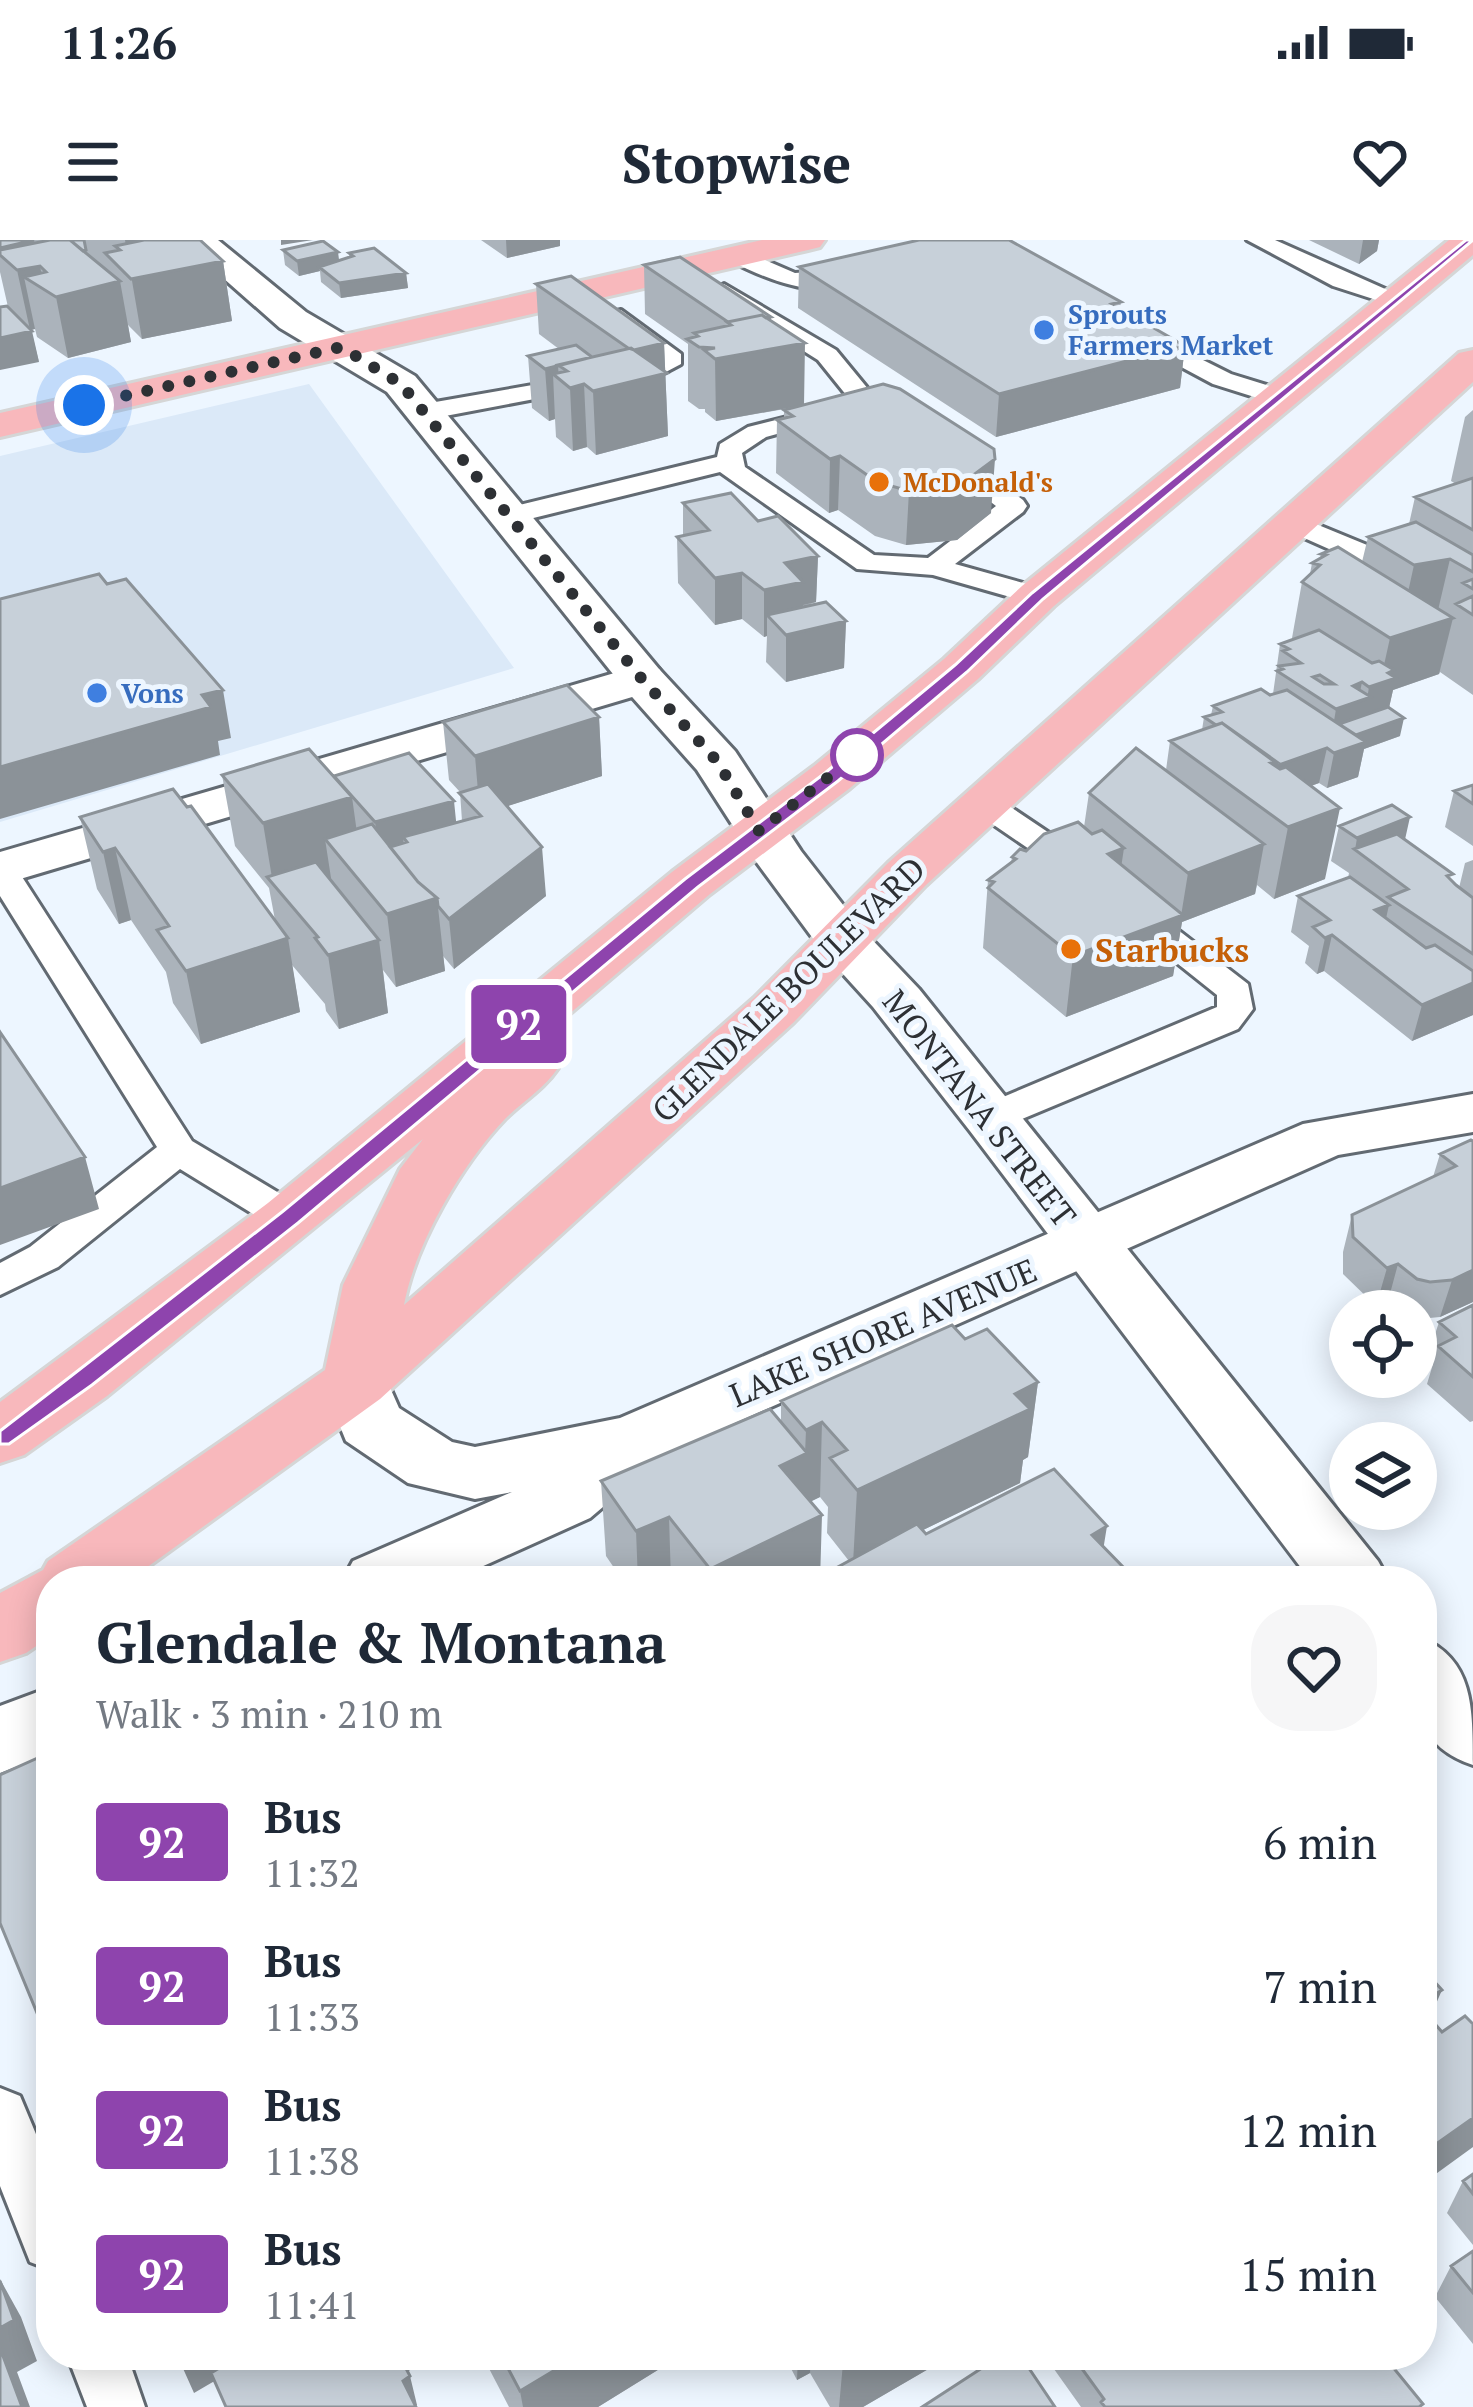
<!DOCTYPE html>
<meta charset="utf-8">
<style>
:root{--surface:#fff;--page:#f6f6f7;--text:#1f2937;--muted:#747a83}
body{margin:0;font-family:"PT Serif",serif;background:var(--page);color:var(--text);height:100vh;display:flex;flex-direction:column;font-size:45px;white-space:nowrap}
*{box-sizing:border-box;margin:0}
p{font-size:39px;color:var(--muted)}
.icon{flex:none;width:66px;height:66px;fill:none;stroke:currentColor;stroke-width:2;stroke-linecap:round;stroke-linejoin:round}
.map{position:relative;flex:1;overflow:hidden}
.drawer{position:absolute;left:36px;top:1326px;width:1401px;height:804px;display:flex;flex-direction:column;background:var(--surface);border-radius:48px;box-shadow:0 6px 30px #0003}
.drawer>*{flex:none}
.badge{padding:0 24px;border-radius:9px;font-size:42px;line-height:78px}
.tools{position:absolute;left:1329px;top:1050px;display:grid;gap:24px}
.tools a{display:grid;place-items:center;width:108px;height:108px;border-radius:50%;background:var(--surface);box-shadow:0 6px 30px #0003;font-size:60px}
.you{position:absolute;width:60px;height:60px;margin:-30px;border:9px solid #fff;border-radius:50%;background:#1a73e8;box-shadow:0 0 0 18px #1a73e833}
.map>.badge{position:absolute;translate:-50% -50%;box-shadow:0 0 0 6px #fff}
.round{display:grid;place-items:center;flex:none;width:126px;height:126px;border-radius:48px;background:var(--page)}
.headline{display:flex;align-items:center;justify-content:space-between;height:204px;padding:0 60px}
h1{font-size:57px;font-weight:600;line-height:90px}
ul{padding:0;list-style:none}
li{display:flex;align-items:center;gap:36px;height:144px;padding:0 60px}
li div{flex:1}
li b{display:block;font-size:45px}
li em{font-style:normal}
li .badge{min-width:132px;font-weight:700;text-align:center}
.status{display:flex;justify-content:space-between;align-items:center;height:84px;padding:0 60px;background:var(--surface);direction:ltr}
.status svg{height:33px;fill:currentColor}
header{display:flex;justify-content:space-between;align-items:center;height:156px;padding:0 60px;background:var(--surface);font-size:54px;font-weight:600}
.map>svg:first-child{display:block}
.built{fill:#dbe9f8}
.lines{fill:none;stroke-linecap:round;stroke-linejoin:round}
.lane-casing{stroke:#626a72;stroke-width:6}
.street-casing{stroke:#626a72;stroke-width:6}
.secondary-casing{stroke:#626a72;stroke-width:6}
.primary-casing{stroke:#d5d6d6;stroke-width:6}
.lane{fill:#fff;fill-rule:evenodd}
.street{fill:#fff;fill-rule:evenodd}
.secondary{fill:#fff;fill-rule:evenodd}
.primary{fill:#f8b8bc;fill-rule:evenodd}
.wall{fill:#abb3bb;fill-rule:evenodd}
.shaded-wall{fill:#8b9298}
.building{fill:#c7d0d9;stroke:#8b9298;stroke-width:3;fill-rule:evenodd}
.line{fill:#8e44ad;stroke:#fff;stroke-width:3}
.walk{stroke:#2d3034;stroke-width:12;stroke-dasharray:0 21.6}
.shop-dot{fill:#3f7fe0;stroke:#edf6ff;stroke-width:4.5}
.food-dot{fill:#e8710a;stroke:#edf6ff;stroke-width:4.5}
.stop-dot{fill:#fff;stroke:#8e44ad;stroke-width:6}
.labels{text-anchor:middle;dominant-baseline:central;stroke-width:10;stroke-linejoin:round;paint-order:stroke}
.far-shop-label{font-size:27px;font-weight:bold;fill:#366cbe;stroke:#edf6ff;text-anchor:start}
.far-food-label{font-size:27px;font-weight:bold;fill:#c56008;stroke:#edf6ff;text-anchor:start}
.food-label{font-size:33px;font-weight:bold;fill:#c56008;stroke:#edf6ff;text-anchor:start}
.street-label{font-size:33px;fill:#2d3034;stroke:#edf6ff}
</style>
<div class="status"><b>11:26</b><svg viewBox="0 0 49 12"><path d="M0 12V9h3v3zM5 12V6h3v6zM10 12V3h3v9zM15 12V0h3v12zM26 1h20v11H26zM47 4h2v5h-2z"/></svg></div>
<header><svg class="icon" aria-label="menu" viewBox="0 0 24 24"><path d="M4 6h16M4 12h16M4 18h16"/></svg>Stopwise<svg class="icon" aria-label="heart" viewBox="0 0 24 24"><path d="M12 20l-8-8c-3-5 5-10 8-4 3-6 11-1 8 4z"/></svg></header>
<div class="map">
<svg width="1473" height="2167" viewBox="0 0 1473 2167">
<rect width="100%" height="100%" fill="#edf6ff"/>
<path class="built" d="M309,144L514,428L0,582V216Z"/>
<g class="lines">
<defs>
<path id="lane" d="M1247,0H1275L1410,60L1398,67L1333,46Z
M739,9L795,33L853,29L864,36C827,65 768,40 731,21V11Z
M724,44L836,110L878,161L892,164L1023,260L1027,266L1023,272L955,324L1048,350L1052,356L1048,362L1038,365L933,335L857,329L720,232L509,284L499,282L495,276L499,270L717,217L720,204L748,187L851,161L818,120L716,56L712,51ZM842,176H877L996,266L928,318L874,315L745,227L742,213L766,197Z
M621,70L681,114V124L664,133L628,136V126L657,119L613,82V72Z
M1137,87L1231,134L1289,152L1293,157L1280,165L1213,144L1129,99L1125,94Z
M584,136L596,143L593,148L424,180L411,172L424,164Z
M1294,275L1367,305L1473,369V390L1347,317L1284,289L1280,283L1284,277Z
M986,555L997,558L1094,623L1099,630L1094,637H1070L975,572L970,565Z
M0,619L17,629L192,901L304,968L310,978L304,988L290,992L276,988L180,929L58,1027L0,1055V1023L30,1007L157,907L0,656Z
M1135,663L1147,666L1248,744L1253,769L1238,789L1005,886L991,889L977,886L972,877L977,868L1217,767V755L1123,680L1118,673L1123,666Z
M0,1848L20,1856L51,1930V2030L30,2022L0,1946Z
M67,2115H127L145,2167H87Z"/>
<path id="street" d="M642,425L659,429L666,439L659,449L0,645V612Z
M1473,854V892L1338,915L645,1223L637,1238L590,1278L450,1341H342L353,1321L512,1252L475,1259L408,1243L346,1201L322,1142L332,1125L356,1117L380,1125L399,1168L452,1202L475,1207L620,1178L1303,884Z
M51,1447V1513L0,1533V1466Z"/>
<path id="secondary" d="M180,0H218L306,72L415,136L659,429L735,511L801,611L861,688L919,749L1378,1321L1389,1341H1311L970,891L873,767L823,712L755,620L697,530L625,449L387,152L280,88Z
M1422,1398C1473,1420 1473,1467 1473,1525C1406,1502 1422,1458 1422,1398Z"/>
<path id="primary" d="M762,0H825L820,7L808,10L0,197V173Z
M1449,0H1473V15L1054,366L978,439L850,548L710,654L527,810L550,815L558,828C544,849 523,861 505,879C462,924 415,1004 404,1065L754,758L888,623L1459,113L1473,110V142L926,645L794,782L380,1159L128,1341H51V1396L26,1413L0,1422V1353L43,1330L48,1321L325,1130L343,1045L400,929L423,899L107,1156L24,1215L0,1223V1162L268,963L672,632L814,526L944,419L1022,346Z"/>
</defs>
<use href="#lane" class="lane-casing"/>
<use href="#street" class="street-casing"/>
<use href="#secondary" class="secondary-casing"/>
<use href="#primary" class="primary-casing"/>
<use href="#lane" class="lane"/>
<use href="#street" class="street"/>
<use href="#secondary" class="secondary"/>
<use href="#primary" class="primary"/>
</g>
<path class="wall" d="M0,0H200L223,21L232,81L142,99L128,85L131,102L68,118L37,97L35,89L31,90L39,122L8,67L0,32Z
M481,0H560V6L507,18Z
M1309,0H1379L1377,11L1359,24Z
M283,10L339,21L349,18V13L406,33L408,48L341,58L321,42L320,31L299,36L285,25Z
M644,25L771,81L804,165L991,273L957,300L906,305L875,296L838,270L829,273L776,233L777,180L784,179V170L796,167L716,181L705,172V169H699L688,161V104L645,74Z
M799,27L1121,62L1120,69L1185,106L1180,148L996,197L798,68Z
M536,44L664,103L668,196L596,215L587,207L573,211L556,197L555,179L549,181L532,168L528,116L559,109L539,94Z
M1473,170V455L1440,432L1439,434L1393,450L1389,468L1400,496L1364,509L1358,537L1327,548L1319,543L1311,546L1325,639L1274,659L1257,645L1255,654L1182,682L1173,736L1066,777L983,708L988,640L1011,623L1012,617L1084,587L1089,553L1166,530L1170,501L1202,490L1204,477L1211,475L1213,466L1273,454L1280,404L1293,399L1292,398L1302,342L1310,334L1312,323L1320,318L1321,314L1362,322L1368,297L1409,284L1415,257L1456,244L1451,241L1465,177Z
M683,263L758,281L818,316L816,362L803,367L846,381L844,428L786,442L766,422L767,396L764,397L742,379L715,385L678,343L677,297L683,296Z
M599,477L602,536L507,566L546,656L454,729L443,716L445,731L396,747L383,730L388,773L339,789L326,771L325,764L292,725L300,772L201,804L173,763L166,732L131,680L119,684L97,649L80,577L275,680L269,648L235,606L222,535L334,537L456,583L462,581L460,552L449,540L443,482Z
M1473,545V606L1445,587L1454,551Z
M1339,586L1405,600L1459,648L1465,623L1473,620V775L1412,801L1324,731L1317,734L1305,723L1309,706L1291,692L1298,656L1348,638L1349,633L1331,621Z
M1473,901V1062L1440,1077L1419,1079H1416V1071H1400L1388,1061L1376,1066L1343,1034V1012L1352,975L1433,937L1440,914Z
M1473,1065V1181L1470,1182L1427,1144L1433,1124L1427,1119L1439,1082Z
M965,1099L1038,1142L1028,1217L1023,1220L1020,1243L923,1290L926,1294L1104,1307L1123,1341H623L606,1316L601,1241L781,1182V1161ZM820,1257L828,1267L827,1293L849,1321L820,1337L811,1261Z
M1463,1941L1473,1954V2005L1447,1973Z
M1473,2011V2104L1435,2057L1451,2026Z
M482,2115H682L598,2167H509Z
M784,2115H949V2117L863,2167H830L810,2133L797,2140Z
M1044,2115H1383L1423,2164L1421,2167H1081Z"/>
<path class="shaded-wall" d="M125,0H145L146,36L223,21L232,81L142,99Z
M281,0H313L281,5Z
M506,0H560V6L507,18Z
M1363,0H1379L1377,11L1359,24Z
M338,12L340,27H319L320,31L299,36L297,21Z
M40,26L45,51L24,37L35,89L30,90L17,30Z
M406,33L408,48L341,58L339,43Z
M120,41L131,102L68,118L56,57Z
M771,77L770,109L805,103L804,165L716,181L715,119L733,86Z
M32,91L39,122L0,130V98Z
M664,103L668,196L596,215L593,151L584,144L587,207L573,211L570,148L631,111Z
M1185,106L1180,148L996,197L999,154Z
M558,126L559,139L553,134L555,179L549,181L545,129Z
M840,216L838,270L829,273L830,219Z
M995,219L991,273L957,300L906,305L909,251Z
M818,316L816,362L803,365L802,388L767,375V396L764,397V350L785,323Z
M1450,319L1435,383L1453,378L1439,434L1393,450L1388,472L1404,478L1400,496L1364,509L1358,537L1327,548L1334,513L1332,493L1336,469L1353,446L1362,442L1358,462L1367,459L1369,447L1380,443L1390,398L1399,393L1414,325Z
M742,333V379L715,385V338Z
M846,381L844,428L786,442V395Z
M223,450L231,498L218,501L220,515L0,579V527L202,455Z
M599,477L602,536L480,575L475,516Z
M1327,508L1319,543L1272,560L1279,525Z
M352,557L362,629L325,599L331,638L281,653L273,644L263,583Z
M454,561L459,610L407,602L403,597L406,624L382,631L375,582Z
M1340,568L1325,639L1274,659L1288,587Z
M1410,577L1402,613L1355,610L1357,598Z
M1264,604L1255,654L1182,682L1173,736L1066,777L1073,716L1181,676L1188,633Z
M542,607L546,656L454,729L449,679Z
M115,608L131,680L119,684L103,612Z
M1124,608L1115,668L1108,614Z
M437,658L445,731L396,747L387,674Z
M1389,665L1381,701L1375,670Z
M1332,695L1324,731L1317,734L1325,698Z
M288,698L300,772L201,804L186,731Z
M379,700L388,773L339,789L328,715Z
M1473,743V775L1412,801L1422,765Z
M85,917L99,969L0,1005V948Z
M1398,1024L1388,1061L1376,1066L1387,1028Z
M1473,1030V1062L1440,1077L1452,1040Z
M1038,1142L1028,1217L1023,1220L1020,1243L853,1324L857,1250L1015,1154Z
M822,1182L820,1257L806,1264L822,1275L820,1341H711L710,1329L780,1226L805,1214L806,1190Z
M669,1277L671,1341H638L636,1291Z
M1107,1286L1101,1323L1092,1295Z
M1125,1329L1123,1341H1105Z
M1442,1750L1422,1796V1763Z
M1473,1878V1907L1422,1944V1914Z
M0,2039L21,2077L37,2121L17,2132L30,2167H22L0,2108Z
M177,2115H259L194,2153Z
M397,2115H433V2116L402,2135Z
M580,2115H682L598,2167H523L520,2151Z
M798,2115H811L810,2133L797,2140Z
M857,2115H949V2117L863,2167H839L843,2123Z
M410,2136L417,2165L414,2167L403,2141Z"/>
<path class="building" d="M0,0H34L0,8Z
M50,0H70L120,41L56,57L24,37L46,32L40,26L17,30L0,15V10Z
M70,0H84L86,10L83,11Z
M144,0H200L223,21L131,39L105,13L120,10L115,6Z
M919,0H1009L1121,62L1112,64L1185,106L999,154L799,27Z
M323,1L338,12L297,21L283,10Z
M374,8L406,33L339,43L319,27L353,16L349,13Z
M680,17L771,77L766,78L762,75L728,82L644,25Z
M571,36L664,103L634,110L628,108L536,44Z
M7,66L32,91L0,98V67Z
M762,75L805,103L715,119L704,110L715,108L699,107L687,99L698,96L694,93L731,85L727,82Z
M576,105L592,117L545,129L528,116Z
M631,108L667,133L593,151L584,144L570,148L553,134L567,131L558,125Z
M883,144L900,149L994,209L995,219L960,245L909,251L877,242L840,216L830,219L777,180L793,176L784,170Z
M1473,238V290L1415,257Z
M731,253L758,281L778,276L818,316L785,323L803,342L764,350L742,333L715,338L677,297L709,290L683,263Z
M1416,282L1473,315V332L1450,319L1414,325L1368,297Z
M1338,307L1453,378L1390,398L1302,342L1320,325L1312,323L1326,315L1321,314Z
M99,334L107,344L126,339L223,450L202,455L211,467L0,527V359Z
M1473,339V349L1463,343Z
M1473,356V375L1456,364Z
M826,362L846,381L786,395L767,375Z
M1319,390L1372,423L1379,421L1394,430L1388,433L1396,438L1369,447L1362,442L1353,446L1371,457L1336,469L1277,431L1283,429L1279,426L1301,423L1283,411L1289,409L1280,404ZM1320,435L1334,444H1324L1313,437Z
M567,445L599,477L475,516L443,482Z
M1261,449L1270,455L1287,450L1366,502L1334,513L1327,508L1279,525L1222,483L1216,485L1204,477L1222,472L1213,466Z
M1388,467L1404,478L1356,495L1339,484Z
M1222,483L1277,522L1271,523L1280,529L1286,527L1340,568L1288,587L1170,501Z
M1136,508L1264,604L1188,633L1089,553Z
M309,509L352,557L263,583L222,535Z
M409,513L454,561L375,582L334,536Z
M488,544L542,607L449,679L438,666L437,658L418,642L390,607L407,602L403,597L481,576L459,553Z
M1473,545V564L1454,551Z
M173,549L187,567L191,566L288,698L186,731L157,690L169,686L115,608L103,612L80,577Z
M1392,565L1410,577L1357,598L1339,586Z
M1078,582L1092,594L1102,590L1124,608L1108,614L1183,675L1073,716L988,648L994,642L988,640L1016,619L1012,617L1020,609L1026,611L1044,594Z
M372,584L418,642L437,658L387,674L325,599Z
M1397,594L1453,634L1447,636L1456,645L1473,658V714L1388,657L1408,649L1354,609Z
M316,622L379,700L328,715L315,698L318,697L267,637Z
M1350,637L1389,665L1375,670L1426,708L1435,705L1473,731V743L1422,765L1332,695L1325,698L1313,687L1330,680L1298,656Z
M0,792L85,917L0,948Z
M1471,900L1473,901V1030L1452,1040L1430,1042L1417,1039L1398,1024L1387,1028L1353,997L1352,975L1456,926L1440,914Z
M1473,1065V1137L1438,1106L1456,1097L1439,1082Z
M952,1085L965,1099L987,1089L1038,1142L1015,1154L1030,1169L857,1250L830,1218L847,1210L822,1182L806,1190L781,1161Z
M770,1169L807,1213L780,1226L822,1275L710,1329L669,1277L636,1291L601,1241Z
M1054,1229L1107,1286L1092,1295L1125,1329L1105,1341H812L917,1284L926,1294Z
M51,1512V1807L0,1683V1535Z
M1422,1728L1442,1750L1422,1763Z
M1422,1769L1442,1792L1465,1776L1473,1784V1878L1422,1914Z
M1473,1934V1954L1463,1941Z
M1473,2011V2053L1451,2026Z
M0,2041L14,2080L0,2088Z
M0,2108L22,2167H0Z
M241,2115H399L410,2136L403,2141L416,2167H226L211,2133Z
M501,2115H580L520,2151Z
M838,2115H857L843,2123Z
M1002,2115H1020L1055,2167H922Z
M1072,2115H1383L1423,2164L1419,2167H1105L1101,2162L1104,2159Z"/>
<path class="line" d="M1466,0H1473L1043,359L967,432L838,541L698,647L298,983L92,1145L9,1204H0V1191L75,1133L282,972L685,639L825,533L955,425L1032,353Z"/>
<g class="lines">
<path class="walk" d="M84,165L341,107L401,144L642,439L717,521L759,591L857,515"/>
</g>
<g class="shop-dot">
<circle cx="1044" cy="90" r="12"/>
<circle cx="97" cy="453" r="12"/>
</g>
<g class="food-dot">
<circle cx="879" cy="242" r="12"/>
<circle cx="1071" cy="709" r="12"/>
</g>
<circle class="stop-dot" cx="857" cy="515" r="24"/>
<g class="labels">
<g class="far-shop-label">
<text x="1068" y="74">Sprouts<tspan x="1068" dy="31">Farmers Market</tspan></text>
<text x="121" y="453">Vons</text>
</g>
<g class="far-food-label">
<text x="903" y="242">McDonald's</text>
</g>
<g class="food-label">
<text x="1095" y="709">Starbucks</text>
</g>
<g class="street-label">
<text transform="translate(788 749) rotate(-44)">GLENDALE BOULEVARD</text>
<text transform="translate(980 868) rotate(52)">MONTANA STREET</text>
<text transform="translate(883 1092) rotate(-23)">LAKE SHORE AVENUE</text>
</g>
</g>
</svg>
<div class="tools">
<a><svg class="icon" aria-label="locate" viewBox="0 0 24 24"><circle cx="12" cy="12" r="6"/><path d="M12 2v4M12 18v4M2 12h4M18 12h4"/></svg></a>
<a><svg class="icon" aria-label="layers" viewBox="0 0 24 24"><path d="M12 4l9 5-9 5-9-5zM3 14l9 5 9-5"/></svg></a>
</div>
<div class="you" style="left:84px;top:165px"></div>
<b class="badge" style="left:519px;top:784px;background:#8e44ad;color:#fff">92</b>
<section class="drawer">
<div class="headline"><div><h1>Glendale &amp; Montana</h1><p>Walk · 3 min · 210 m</p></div><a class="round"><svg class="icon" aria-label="heart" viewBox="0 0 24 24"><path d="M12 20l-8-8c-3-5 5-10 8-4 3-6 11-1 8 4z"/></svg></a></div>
<ul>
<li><span class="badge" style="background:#8e44ad;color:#fff">92</span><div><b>Bus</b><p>11:32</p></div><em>6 min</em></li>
<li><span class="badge" style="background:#8e44ad;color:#fff">92</span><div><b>Bus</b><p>11:33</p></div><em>7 min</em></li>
<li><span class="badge" style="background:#8e44ad;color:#fff">92</span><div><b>Bus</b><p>11:38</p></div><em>12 min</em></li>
<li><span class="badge" style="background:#8e44ad;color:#fff">92</span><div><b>Bus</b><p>11:41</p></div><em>15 min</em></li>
</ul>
</section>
</div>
